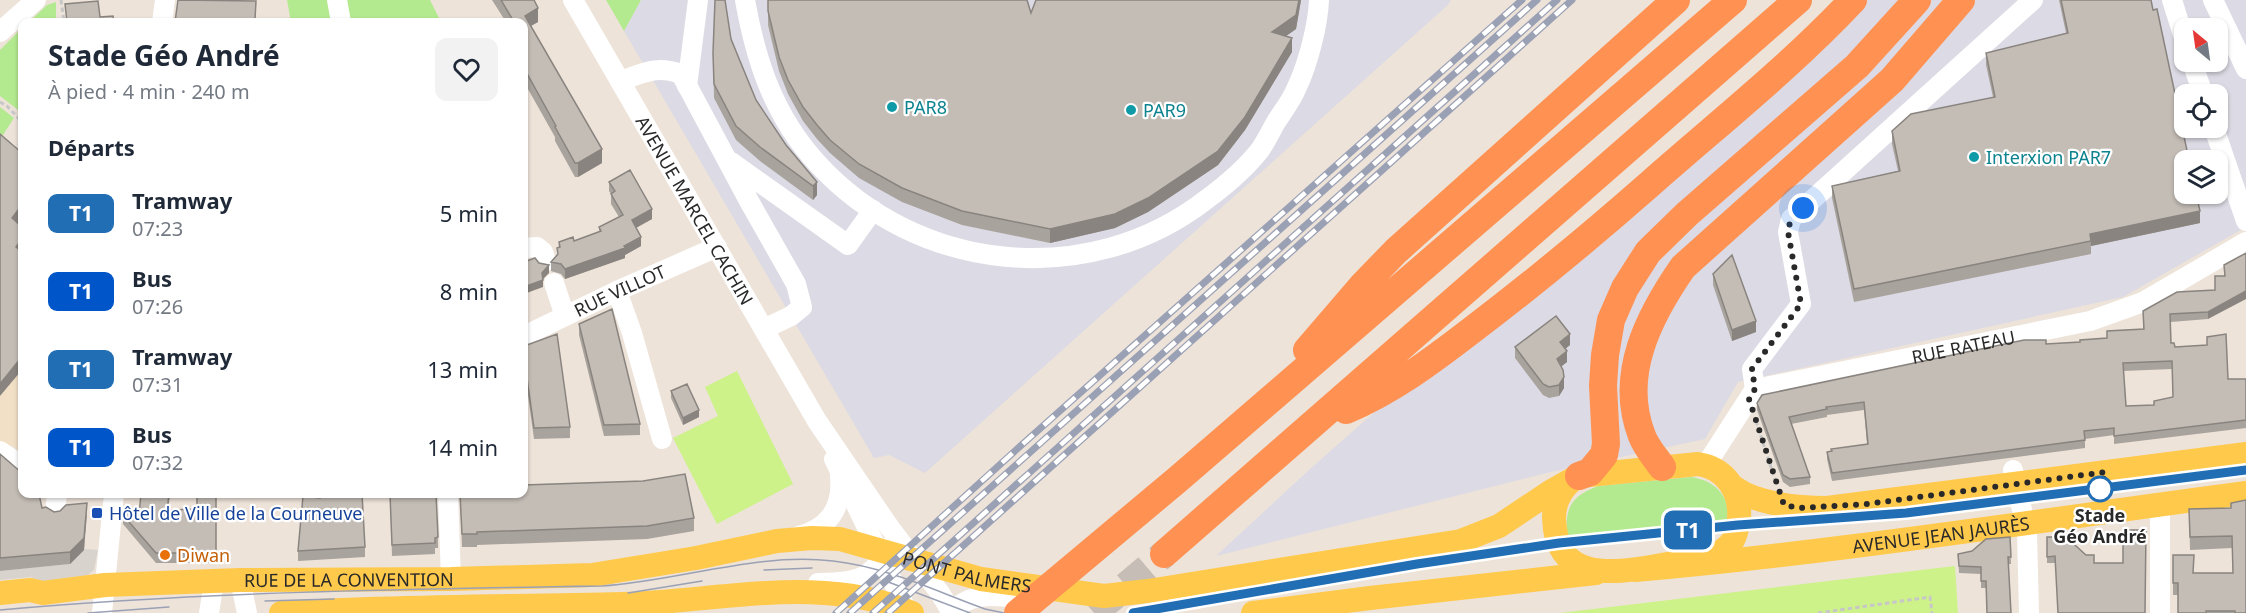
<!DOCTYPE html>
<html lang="fr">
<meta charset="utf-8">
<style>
:root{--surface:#fff;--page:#f2f2f3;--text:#1f2937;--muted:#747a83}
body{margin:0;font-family:"Noto Sans",sans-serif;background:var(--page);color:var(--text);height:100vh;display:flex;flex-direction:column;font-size:22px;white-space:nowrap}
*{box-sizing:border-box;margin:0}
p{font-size:20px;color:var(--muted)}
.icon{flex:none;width:33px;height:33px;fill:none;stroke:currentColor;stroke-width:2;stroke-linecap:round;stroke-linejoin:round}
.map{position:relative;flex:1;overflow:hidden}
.sheet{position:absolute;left:18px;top:18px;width:510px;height:480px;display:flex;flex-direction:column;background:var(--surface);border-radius:12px;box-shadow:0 2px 4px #0004}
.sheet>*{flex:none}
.badge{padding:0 12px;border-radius:9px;font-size:21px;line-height:39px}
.needle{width:39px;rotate:331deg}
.buttons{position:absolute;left:2174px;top:18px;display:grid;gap:12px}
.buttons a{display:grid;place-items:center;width:54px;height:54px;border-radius:12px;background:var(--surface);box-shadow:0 2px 4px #0004;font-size:30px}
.you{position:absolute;width:30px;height:30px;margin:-15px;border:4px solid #fff;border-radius:50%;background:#1a73e8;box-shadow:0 0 0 9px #1a73e833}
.map>.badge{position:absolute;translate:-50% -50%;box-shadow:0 0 0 3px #fff}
h2{padding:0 30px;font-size:22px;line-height:54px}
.round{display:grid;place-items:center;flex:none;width:63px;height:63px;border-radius:12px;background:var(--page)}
.overview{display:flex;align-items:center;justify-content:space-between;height:102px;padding:0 30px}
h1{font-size:28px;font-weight:700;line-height:45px}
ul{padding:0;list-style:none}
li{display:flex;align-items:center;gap:18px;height:78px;padding:0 30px}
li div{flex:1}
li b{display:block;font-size:22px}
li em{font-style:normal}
li .badge{min-width:66px;font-weight:700;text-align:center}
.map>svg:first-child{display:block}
.industrial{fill:#dcdae4;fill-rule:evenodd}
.education{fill:#f1e0c6}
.green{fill:#b4ea8f}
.pitch{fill:#cdf289}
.plaza{fill:#d8d3cc}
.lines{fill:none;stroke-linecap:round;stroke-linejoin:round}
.highway-tunnel{stroke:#c6beb6;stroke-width:28;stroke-dasharray:28 14;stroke-linecap:butt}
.path{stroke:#c7c7c7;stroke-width:3;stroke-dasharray:4.5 3;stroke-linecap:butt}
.minor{stroke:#fff;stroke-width:20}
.major{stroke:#ffc94c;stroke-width:24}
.highway{stroke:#ff9152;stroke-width:28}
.tram{stroke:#9ba1b5;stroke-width:1.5}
.rail-casing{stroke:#9ba1b5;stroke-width:7}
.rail{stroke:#fff;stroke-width:4.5;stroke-dasharray:14;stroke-linecap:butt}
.wall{fill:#a9a39d;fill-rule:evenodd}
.shaded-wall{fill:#89847f}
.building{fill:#c4bdb6;stroke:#89847f;stroke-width:1.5;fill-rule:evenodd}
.line-casing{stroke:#fff;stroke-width:14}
.line{stroke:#216eb4;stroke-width:9}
.walk{stroke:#292929;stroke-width:6;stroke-dasharray:0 10.8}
.culture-dot{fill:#0f9aa8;stroke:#fff;stroke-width:2}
.stop-dot{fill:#fff;stroke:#216eb4;stroke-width:3}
.transit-dot{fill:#1a4fb4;stroke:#fff;stroke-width:2}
.food-dot{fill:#e8710a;stroke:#fff;stroke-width:2}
.labels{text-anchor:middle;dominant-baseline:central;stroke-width:4.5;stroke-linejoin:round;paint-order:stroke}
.culture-label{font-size:18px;fill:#0d838f;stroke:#fff;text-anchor:start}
.street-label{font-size:18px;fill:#292929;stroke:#fff}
.transit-label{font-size:18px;fill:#164399;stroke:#fff;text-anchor:start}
.stop-label{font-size:18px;font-weight:bold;fill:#292929;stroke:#fff}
.food-label{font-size:18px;fill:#c56008;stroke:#fff;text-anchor:start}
</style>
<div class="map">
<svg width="2246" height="613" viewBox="0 0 2246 613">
<rect width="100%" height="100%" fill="#ede3d9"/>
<path class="industrial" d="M641,0H1451L1448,5L925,473L889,455L874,458L624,31Z
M1841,0H2246V227L2123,297L1738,382L1705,439L1551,472L1216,556L1310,469ZM2184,28H2217V62H2184ZM2184,94H2217V128H2184ZM2184,160H2217V194H2184Z"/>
<path class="education" d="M22,304V453L12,445L6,449L0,444V331Z"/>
<path class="green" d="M287,0H430L441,22H291Z
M606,0H641L624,31Z
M56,2V22H29L47,5Z
M22,28V113L0,96V50Z
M0,107L14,118L1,138L0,137Z
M1691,477C1714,480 1733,497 1726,522L1567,538C1565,509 1569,497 1598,486Z"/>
<path class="pitch" d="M737,371L793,484L717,524L673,438L718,416L705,387Z
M1955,566L1958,613H1560Z"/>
<path class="plaza" d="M85,549L98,550L94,570L88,575L42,583L31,577L0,580V571L70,564Z"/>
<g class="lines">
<path class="highway-tunnel" d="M1094,613L1164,554"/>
<path class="path" d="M61,0L64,22
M0,102L7,106L22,122
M14,151L22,141
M1756,421L1776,483
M1818,613L1930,597L1932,613"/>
<g class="minor">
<path d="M337,0L341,22"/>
<path id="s1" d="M573,0L817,421L890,528L940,593L952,613"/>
<path d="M745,0C756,62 774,116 817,163C917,273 1089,291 1207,199C1226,185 1245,169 1260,150C1266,141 1271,131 1276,122C1283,111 1292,100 1297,87C1308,64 1318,25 1319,0"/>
<path d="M2172,0L2184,38"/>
<path d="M2213,0L2246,69"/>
<path d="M162,22L165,0"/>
<path d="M0,32L36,0"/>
<path d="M2192,62L2203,94"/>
<path d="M620,81C644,73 656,65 681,74L749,201L796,284L802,307L791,316L764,329"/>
<path d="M687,86L698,0"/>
<path d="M2214,128L2246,221"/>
<path d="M731,162L848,245L873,210"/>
<path d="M524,248L537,247L543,252L546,261"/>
<path d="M554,283L565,316"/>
<path d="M617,291L632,333L662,439"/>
<path id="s2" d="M524,336L617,291L717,247"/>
<path d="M1755,389L1752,369L1801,304L1788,232L1791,219L2033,0"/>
<path d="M0,451L22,466"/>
<path d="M834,459L908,613"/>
<path id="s3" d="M1706,465L1755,389L2090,321L2143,302L2246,242"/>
<path d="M2013,470L2027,532L2029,613"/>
<path d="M448,494L451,579"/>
<path d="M55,513L57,494"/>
<path d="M796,537C828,529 843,509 840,476"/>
<path d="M240,580L247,613"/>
<path d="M818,583C862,582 870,579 894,542"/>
<path d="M102,613L114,494"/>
<path d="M209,613L214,581"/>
<path d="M950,613C974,587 1007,598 1038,600"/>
<path d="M2160,613V505"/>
</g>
<g class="major">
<path d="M1698,464C1725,468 1741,491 1739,518C1738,525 1737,533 1733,540C1729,547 1722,551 1716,555C1696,559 1676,562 1656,566C1610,574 1556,581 1554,518C1554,500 1564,484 1579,476Z"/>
<path d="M1735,488C1757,504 1799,508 1827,508L2246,454"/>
<path id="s4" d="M1635,570C1839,552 2042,520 2246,493"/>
<path id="s5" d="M0,593L30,590L43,593L105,585L240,580L451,579L592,575L696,558L777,541L812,538L840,539L981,579L1104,596L1148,591L1461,541L1499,526L1550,492L1573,479"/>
<path d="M281,613C395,606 509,607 623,604C717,602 823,573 912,613"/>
<path d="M1253,613L1370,598L1596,573"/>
</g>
<path class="highway" d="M1307,350L1362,286L1396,251L1676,0
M1346,410C1392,391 1433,360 1472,330C1534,283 1593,234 1651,183C1719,123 1791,66 1853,0
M1662,467C1655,457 1646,447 1642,436C1618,375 1649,316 1683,267L1892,80L1961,0
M1579,476L1590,472L1604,455L1606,444L1603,386L1605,355L1611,320L1625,288L1648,252L1687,214L1857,66L1917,0
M1164,554L1798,0
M1018,613L1177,480L1733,0"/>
<path class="tram" d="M764,570L812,568
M883,580L970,613
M628,593L702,581
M265,601L334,599
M0,610C200,592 401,589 602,586C679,581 756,552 833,561C887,567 935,591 985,609L1004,613
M88,613L169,607
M1133,613L1417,564L1559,543L1738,525L1906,513L2246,470"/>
<defs>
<path id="rail" d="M836,613L1016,450L1522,0
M850,613L1537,0
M873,613L1557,0
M888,613L1572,0"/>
</defs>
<use href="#rail" class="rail-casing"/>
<use href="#rail" class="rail"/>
</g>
<path class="wall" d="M492,0H534L538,22L531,26L602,163L578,177H575L555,141V137L524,82V22H506Z
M768,0L1031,13L1036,0H1301L1296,29L1286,36L1292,52L1245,130L1218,165L1148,212L1115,228L1050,243L962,225L902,202L859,178L830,153L817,139L803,121L788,94L779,71L768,25Z
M2059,0H2151L2200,223L2091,246V254L1854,302L1832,198V186L1898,171L1892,144V131L1993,97L1986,65V53L2066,33Z
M256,9L255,22H175Z
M731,39L756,100L786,145L817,182V195L813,200L760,161L736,140L714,98L713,53Z
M0,134L18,223L22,252V372L21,371Z
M609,182L652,219L636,228L641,246L625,255V258L565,279L561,274L551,271V262L558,254L559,242L574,241L599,232V227L619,217L611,204V194L609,191Z
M2246,253L2208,319L2171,322V343L2175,347L2228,379H2246V428L2114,444V435L2085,439V448L1832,481L1827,459V452L1867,444L1864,410L1827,415V417L1791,424L1810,477V484L1790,487L1783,482L1757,410V403L2046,344L2080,342L2107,338V331L2143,329V311L2215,290L2225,276ZM2172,369L2173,397L2154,405L2126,406L2123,371Z
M1713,274L1756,332L1732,341L1713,285Z
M579,324L640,424V435L604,436L579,335Z
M1570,345L1565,349L1567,362L1561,366L1564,388L1559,396L1549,398L1543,395L1515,358V347Z
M524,346L570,427V438L534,439L524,367Z
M671,391L699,417L683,425L671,398Z
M0,454L42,508L54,512L87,515L84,550L70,564L0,571Z
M216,494V563H156L123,524V512L139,515L168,510L197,509Z
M390,494L438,537V548H435V554L392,556Z
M460,494H524L694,518V531L647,539L477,545V547H462Z
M2231,508L2246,613H2178V595H2173V555L2193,573H2233L2232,548L2190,550L2189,509Z
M2010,537L2011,564H2008L1986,588H1981V574L1959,573L1958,554L1972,551Z
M2047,537L2094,563L2145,613L2055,563H2047Z
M365,547V557L298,561V551Z"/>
<path class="shaded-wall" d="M1299,0H1301L1296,29L1272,46V32Z
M538,8V22L525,29V16Z
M1292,38V52L1245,130L1218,165L1148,212L1115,228L1050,243V229Z
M602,149V163L578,177V163Z
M817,182V195L813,200V186Z
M22,205V218L12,231V218Z
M652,209V219L632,230V220Z
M2200,211V223L2091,246L2090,234Z
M641,237V246L625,255V258L565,279V269L624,246Z
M22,239V252L16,260V247Z
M549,265V273L542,280V273Z
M543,280V287L524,294V287Z
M2246,291V299L2208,319V312Z
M1756,321V332L1732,341V330Z
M1570,334V345L1560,353V342Z
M1567,351V362L1557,370V359Z
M21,358V371L0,396V384Z
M1564,377V388L1559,396V385Z
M699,410V417L683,425V418Z
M169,494H170L167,520V510Z
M87,503L84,550L70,564V552Z"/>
<path class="building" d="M178,0L256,1L255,19H225L227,21L214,22H175Z
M501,0H534L538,8L525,16L602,149L578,163H575L555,127L556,126L524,68V22H512H514Z
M715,0H725L731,39L756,100L786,145L817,182L813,186L760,147L736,126L714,84L713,53Z
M768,0H1027L1031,13L1036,0H1299L1296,15L1272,32L1292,38L1245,117L1218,151L1148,198L1115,214L1050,229L962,211L902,188L859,164L830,140L817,125L803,107L788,80L779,57L768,11Z
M2061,0H2151L2153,10L2157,9L2189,160H2184V194H2196L2200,211L2090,234L2091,241L1854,289L1832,186L1900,171L1892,131L1911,114L1995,97L1986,53L2068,33Z
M98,1L100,17L113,16L114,22H67L65,4Z
M0,134L22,153V205L12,218L22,227V239L16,247L22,252V360L21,358L0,384Z
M630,170L652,209L632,220L641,237L624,246L625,248L565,269L561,264L551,262L558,254L557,248L560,247L559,242L573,237L574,241L601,231L599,227L623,215L611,194L615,191L609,182Z
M2246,253V291L2208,312L2170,314L2171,343H2174L2175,347L2207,345V337L2226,334L2228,379H2246V420L2114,436V428L2084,431L2085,440L1832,473L1827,452L1832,451L1831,449L1868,444L1864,402L1826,407L1827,409L1789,417L1810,477L1790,479L1783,475L1757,403L1762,395L2024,340H2046V344L2080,342V340L2107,338V331L2144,329L2143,311L2177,292L2215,290V276H2225L2224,265ZM2172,361L2173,397L2154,401V405L2126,406L2123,363Z
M1732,255L1756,321L1732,330L1713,274Z
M535,258L539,263L549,265L542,273L543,280L524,287V262Z
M612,309L640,424L604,425L579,324Z
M1556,316L1570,334L1560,342L1567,351L1557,359L1563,370L1564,377L1559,385L1549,387L1543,384L1515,347Z
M557,334L570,427L534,428L524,357V346Z
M687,384L699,410L683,418L671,391Z
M0,454L22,473V494H39L42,508L46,507L54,512L60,511L66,505L87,503L84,538L70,552L0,558Z
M685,474L694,518L647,526L477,532V534H462L460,494H524V485L643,481Z
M141,494H169L167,510L197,509V494H216V553H156L123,515V512L139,515Z
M320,494H362L365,547L298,551L303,496L320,498Z
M390,494H436L438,537L435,538V543L392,545Z
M2246,500V613H2235V611H2206V613H2178V583H2173V555H2194L2193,573H2233L2232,536L2190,537L2189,509L2231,508V503Z
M2123,530H2146L2145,613H2058L2055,556L2047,557V537H2066L2086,555H2094V563H2123Z
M2010,537L2011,557H2008L2011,613H1987L1986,581H1981V567L1959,566L1958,554L1972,551L1986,539Z"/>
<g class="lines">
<defs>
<path id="line" d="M1133,613L1417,564L1559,543L1738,525L1906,513L2246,470"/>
</defs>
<use href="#line" class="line-casing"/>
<use href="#line" class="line"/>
<path class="walk" d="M1803,208C1795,216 1789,220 1788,232L1801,304L1752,369L1755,389L1749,399L1784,505L1799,508L1867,504L2106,472L2100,489"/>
</g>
<g class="culture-dot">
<circle cx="892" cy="107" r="6"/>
<circle cx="1131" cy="110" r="6"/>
<circle cx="1974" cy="157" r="6"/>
</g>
<circle class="stop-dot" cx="2100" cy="489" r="12"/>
<rect class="transit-dot" x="91" y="507" width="12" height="12" rx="3"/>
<circle class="food-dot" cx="165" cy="555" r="6"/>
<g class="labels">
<g class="culture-label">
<text x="904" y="107">PAR8</text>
<text x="1143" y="110">PAR9</text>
<text x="1986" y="157">Interxion PAR7</text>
</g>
<g class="street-label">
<text stroke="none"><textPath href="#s1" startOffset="243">AVENUE MARCEL CACHIN</textPath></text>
<text stroke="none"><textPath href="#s2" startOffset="106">RUE VILLOT</textPath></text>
<text stroke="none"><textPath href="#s3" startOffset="303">RUE RATEAU</textPath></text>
<text stroke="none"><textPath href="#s4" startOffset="308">AVENUE JEAN JAURÈS</textPath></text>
<text stroke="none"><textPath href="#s5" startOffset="976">PONT PALMERS</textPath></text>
<text stroke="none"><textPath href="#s5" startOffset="350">RUE DE LA CONVENTION</textPath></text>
</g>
<g class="transit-label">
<text x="109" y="513">Hôtel de Ville de la Courneuve</text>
</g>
<g class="stop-label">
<text x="2100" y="515">Stade<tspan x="2100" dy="21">Géo André</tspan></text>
</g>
<g class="food-label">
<text x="177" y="555">Diwan</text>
</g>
</g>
</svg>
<div class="buttons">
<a><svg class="needle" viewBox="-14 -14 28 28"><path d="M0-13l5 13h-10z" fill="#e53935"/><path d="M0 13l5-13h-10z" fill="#747a83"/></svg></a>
<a><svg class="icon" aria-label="locate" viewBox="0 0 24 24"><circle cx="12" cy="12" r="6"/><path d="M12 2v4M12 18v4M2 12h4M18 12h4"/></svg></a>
<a><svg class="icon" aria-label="layers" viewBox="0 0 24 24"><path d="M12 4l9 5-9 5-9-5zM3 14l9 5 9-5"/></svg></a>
</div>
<div class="you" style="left:1803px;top:208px"></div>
<b class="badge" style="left:1688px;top:530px;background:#216eb4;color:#fff">T1</b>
<section class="sheet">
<div class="overview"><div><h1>Stade Géo André</h1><p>À pied · 4 min · 240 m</p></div><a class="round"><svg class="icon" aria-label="heart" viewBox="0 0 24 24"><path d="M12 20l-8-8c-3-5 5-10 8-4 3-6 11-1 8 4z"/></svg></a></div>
<h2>Départs</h2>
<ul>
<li><span class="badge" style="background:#216eb4;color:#fff">T1</span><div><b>Tramway</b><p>07:23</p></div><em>5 min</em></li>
<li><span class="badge" style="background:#0055c8;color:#fff">T1</span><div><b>Bus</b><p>07:26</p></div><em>8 min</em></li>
<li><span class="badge" style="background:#216eb4;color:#fff">T1</span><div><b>Tramway</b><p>07:31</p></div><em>13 min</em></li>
<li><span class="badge" style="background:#0055c8;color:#fff">T1</span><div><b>Bus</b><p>07:32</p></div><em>14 min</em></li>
</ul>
</section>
</div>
